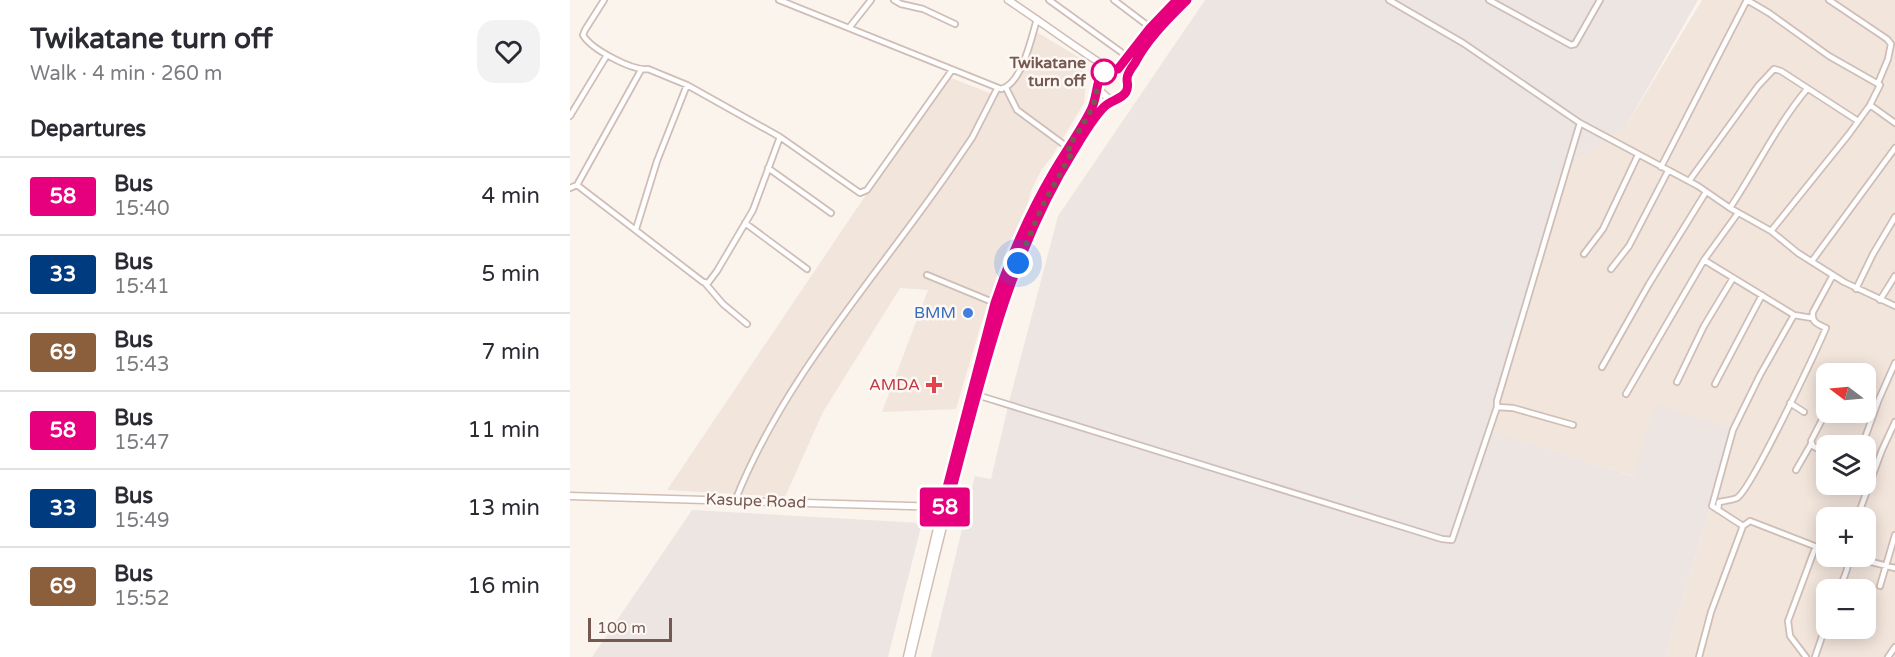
<!DOCTYPE html>
<meta charset="utf-8">
<style>
:root{--surface:#fff;--page:#f2f2f3;--text:#2b2b33;--muted:#7c7c81;--line:#e1e1e2}
body{margin:0;font-family:"Varela Round",sans-serif;background:var(--page);color:var(--text);height:100vh;display:flex;flex-direction:column;font-size:22px;white-space:nowrap}
*{box-sizing:border-box;margin:0}
p{font-size:20px;color:var(--muted)}
.icon{flex:none;width:33px;height:33px;fill:none;stroke:currentColor;stroke-width:2;stroke-linecap:round;stroke-linejoin:round}
.map{position:relative;flex:1;overflow:hidden}
.details{display:flex;flex-direction:column;background:var(--surface);width:570px}
.details>*{flex:none}
.badge{padding:0 12px;border-radius:4px;font-size:21px;line-height:39px}
.needle{width:39px;rotate:286deg}
.buttons{position:absolute;left:1246px;top:363px;display:grid;gap:12px}
.buttons a{display:grid;place-items:center;width:60px;height:60px;border-radius:12px;background:var(--surface);box-shadow:0 3px 15px #0003;font-size:30px}
.scale{position:absolute;left:18px;bottom:15px;width:84px;box-sizing:border-box;padding-left:6px;border:3px solid #755951;border-top:0;font-size:16px;line-height:21px;white-space:nowrap;color:#755951;-webkit-text-stroke:4px #fef8f4;paint-order:stroke}
.you{position:absolute;width:30px;height:30px;margin:-15px;border:4px solid #fff;border-radius:50%;background:#1a73e8;box-shadow:0 0 0 9px #1a73e833}
.map>.badge{position:absolute;translate:-50% -50%;box-shadow:0 0 0 3px #fff}
h2{padding:0 30px;font-size:22px;line-height:54px}
.round{display:grid;place-items:center;flex:none;width:63px;height:63px;border-radius:18px;background:var(--page)}
.head{display:flex;align-items:center;justify-content:space-between;height:102px;padding:0 30px}
h1{font-size:28px;font-weight:800;line-height:45px}
ul{padding:0;list-style:none}
li{display:flex;align-items:center;gap:18px;height:78px;padding:0 30px;border-top:2px solid var(--line)}
li div{flex:1}
li b{display:block;font-size:22px}
li em{font-style:normal}
li .badge{min-width:66px;font-weight:700;text-align:center}
main{display:flex;flex:1;min-height:0}
.map>svg:first-child{display:block}
.residential{fill:#f2e5dc;fill-rule:evenodd}
.industrial{fill:#ece5e2}
.lines{fill:none;stroke-linecap:round;stroke-linejoin:round}
.street-casing{stroke:#cfbdb6;stroke-width:8}
.secondary-casing{stroke:#d2bdb3;stroke-width:9}
.street{stroke:#fff;stroke-width:4.5}
.secondary{stroke:#fff;stroke-width:6}
.line-casing{stroke:#fff;stroke-width:14}
.line{stroke:#e6007e;stroke-width:9}
.walk{stroke:#755951;stroke-width:6;stroke-dasharray:0 10.8}
.stop-dot{fill:#fff;stroke:#e6007e;stroke-width:3}
.shop-dot{fill:#3f7fe0;stroke:#fef8f4;stroke-width:2}
.health-dot{fill:#e0444e;stroke:#fef8f4;stroke-width:2}
.labels{text-anchor:middle;dominant-baseline:central;stroke-width:5;stroke-linejoin:round;paint-order:stroke}
.stop-label{font-size:16px;font-weight:bold;fill:#755951;stroke:#fef8f4;text-anchor:end}
.shop-label{font-size:16px;fill:#366cbe;stroke:#fef8f4;text-anchor:end}
.health-label{font-size:16px;fill:#be3a42;stroke:#fef8f4;text-anchor:end}
.street-label{font-size:16px;fill:#755951;stroke:#fef8f4}
</style>
<main>
<section class="details">
<div class="head"><div><h1>Twikatane turn off</h1><p>Walk · 4 min · 260 m</p></div><a class="round"><svg class="icon" aria-label="heart" viewBox="0 0 24 24"><path d="M12 20l-8-8c-3-5 5-10 8-4 3-6 11-1 8 4z"/></svg></a></div>
<h2>Departures</h2>
<ul>
<li><span class="badge" style="background:#e6007e;color:#fff">58</span><div><b>Bus</b><p>15:40</p></div><em>4 min</em></li>
<li><span class="badge" style="background:#003b80;color:#fff">33</span><div><b>Bus</b><p>15:41</p></div><em>5 min</em></li>
<li><span class="badge" style="background:#8b5e3c;color:#fff">69</span><div><b>Bus</b><p>15:43</p></div><em>7 min</em></li>
<li><span class="badge" style="background:#e6007e;color:#fff">58</span><div><b>Bus</b><p>15:47</p></div><em>11 min</em></li>
<li><span class="badge" style="background:#003b80;color:#fff">33</span><div><b>Bus</b><p>15:49</p></div><em>13 min</em></li>
<li><span class="badge" style="background:#8b5e3c;color:#fff">69</span><div><b>Bus</b><p>15:52</p></div><em>16 min</em></li>
</ul>
</section>
<div class="map">
<svg width="1325" height="657" viewBox="0 0 1325 657">
<rect width="100%" height="100%" fill="#fbf4ed"/>
<path class="residential" d="M1132,0H1325V657H1095L1164,431L1064,476L916,431L996,167L1055,128ZM1257,374H1296V412H1257ZM1257,446H1296V484H1257ZM1257,518H1296V556H1257ZM1257,590H1296V628H1257Z
M462,29L513,60L516,80L514,103L481,158L472,169L461,191L458,203L437,249L412,321L386,409L312,412L358,290L330,288L253,412L215,497L97,490L376,76L425,95L441,83Z"/>
<path class="industrial" d="M635,0H1128L1055,128L996,167L916,430L1063,476L1085,404L1164,430L1095,657H361L405,476L421,479L439,402L488,216Z
M122,510L352,523L318,657H22Z"/>
<g class="lines">
<defs>
<path id="street" d="M34,0L15,30L13,35C21,49 62,71 78,69L117,85L210,137L290,193L297,190L382,70
M209,0L431,89C452,84 461,39 467,19
M324,0L331,4L353,9L385,24
M479,0L558,57
M544,0L581,28
M819,0L893,43L1010,123L1128,186L1160,208L1201,231L1228,253L1274,282L1325,306
M919,0L1001,45L1005,44L1030,0
M1177,0L1199,13L1259,56L1310,85L1300,105L1279,134L1201,231
M1259,0L1317,39L1321,44L1318,59L1308,83
M279,28L301,0
M436,88L447,110L500,149
M1300,105L1325,123
M0,116L37,55
M1091,167L1177,0
M198,168L261,213
M1119,181L1188,86L1204,69L1211,71L1288,121
M7,185L133,282L138,283L147,271L183,210L210,137
M0,188L7,185L71,70
M1160,208C1186,169 1207,125 1237,89
M175,223L237,269
M66,229L87,161L117,85
M1014,254L1033,229L1068,155
M1134,260L1224,315L1242,318
M1242,261L1325,148
M1041,269L1059,246L1098,171
M357,275L425,303
M135,283L153,304L177,324
M1286,289L1303,254L1325,217
M1310,300L1325,276
M1032,367L1079,284L1136,192
M1107,382L1134,326L1163,278
M1145,384L1192,295
M1056,394L1134,260L1168,213
M407,395L872,539L882,540L927,407V401L1010,123
M1220,403L1234,412
M927,407L943,408L1003,425
M1257,410L1241,441L1243,446L1257,454
M1292,446L1309,399L1325,363
M1226,470L1241,444
M165,501C216,372 313,270 389,157L402,138L427,89
M1148,510L1149,502C1154,501 1162,500 1167,498C1181,490 1246,351 1256,328C1247,324 1241,322 1243,312L1263,275
M1287,518L1312,450L1325,422
M1173,526L1142,506L1163,430L1190,375L1224,315
M1278,556L1325,568
M1310,586L1325,535
M1269,590C1273,579 1280,567 1278,556
M1129,657L1141,612L1173,526L1180,521L1247,547
M1236,657L1220,636L1218,621L1244,551L1247,547L1257,546
M1245,657L1257,622
M1318,657L1325,647"/>
<path id="secondary" d="M438,0C467,19 495,40 524,59C529,62 535,67 540,68C545,70 549,69 553,72C566,84 553,102 538,98L528,89L530,75L541,69
M548,69L581,28L607,0
M557,78L571,52L617,0
M0,496L374,507
M337,657L372,507L425,303C440,258 459,214 482,173C498,145 518,120 528,89
M341,657C360,578 379,500 400,422C423,333 445,255 490,174C504,148 520,119 542,99"/>
</defs>
<use href="#street" class="street-casing"/>
<use href="#secondary" class="secondary-casing"/>
<use href="#street" class="street"/>
<use href="#secondary" class="secondary"/>
</g>
<g class="lines">
<defs>
<path id="line" d="M607,0L580,28L548,69L537,70L531,75C526,85 527,98 521,110C510,132 495,152 483,173C459,214 440,258 425,303L372,507H377C410,385 436,260 503,152C512,137 522,119 534,107C540,100 551,100 556,92C559,87 557,84 557,79C557,74 562,67 565,63C577,39 599,18 617,0"/>
</defs>
<use href="#line" class="line-casing"/>
<use href="#line" class="line"/>
<path class="walk" d="M448,263L473,205L503,151L498,148C507,133 518,119 524,102C528,92 526,79 534,72"/>
</g>
<circle class="stop-dot" cx="534" cy="72" r="12"/>
<circle class="shop-dot" cx="398" cy="313" r="6"/>
<path class="health-dot" d="M361 376h6v6h6v6h-6v6h-6v-6h-6v-6h6z"/>
<g class="labels">
<g class="stop-label">
<text x="516" y="63">Twikatane<tspan x="516" dy="18">turn off</tspan></text>
</g>
<g class="shop-label">
<text x="386" y="313">BMM</text>
</g>
<g class="health-label">
<text x="350" y="385">AMDA</text>
</g>
<g class="street-label">
<text transform="translate(186 501) rotate(2)">Kasupe Road</text>
</g>
</g>
</svg>
<div class="buttons">
<a><svg class="needle" viewBox="-14 -14 28 28"><path d="M0-13l5 13h-10z" fill="#e53935"/><path d="M0 13l5-13h-10z" fill="#7c7c81"/></svg></a>
<a><svg class="icon" aria-label="layers" viewBox="0 0 24 24"><path d="M12 4l9 5-9 5-9-5zM3 14l9 5 9-5"/></svg></a>
<a>+</a>
<a>−</a>
</div>
<div class="scale">100 m</div>
<div class="you" style="left:448px;top:263px"></div>
<b class="badge" style="left:375px;top:507px;background:#e6007e;color:#fff">58</b>
</div>
</main>
